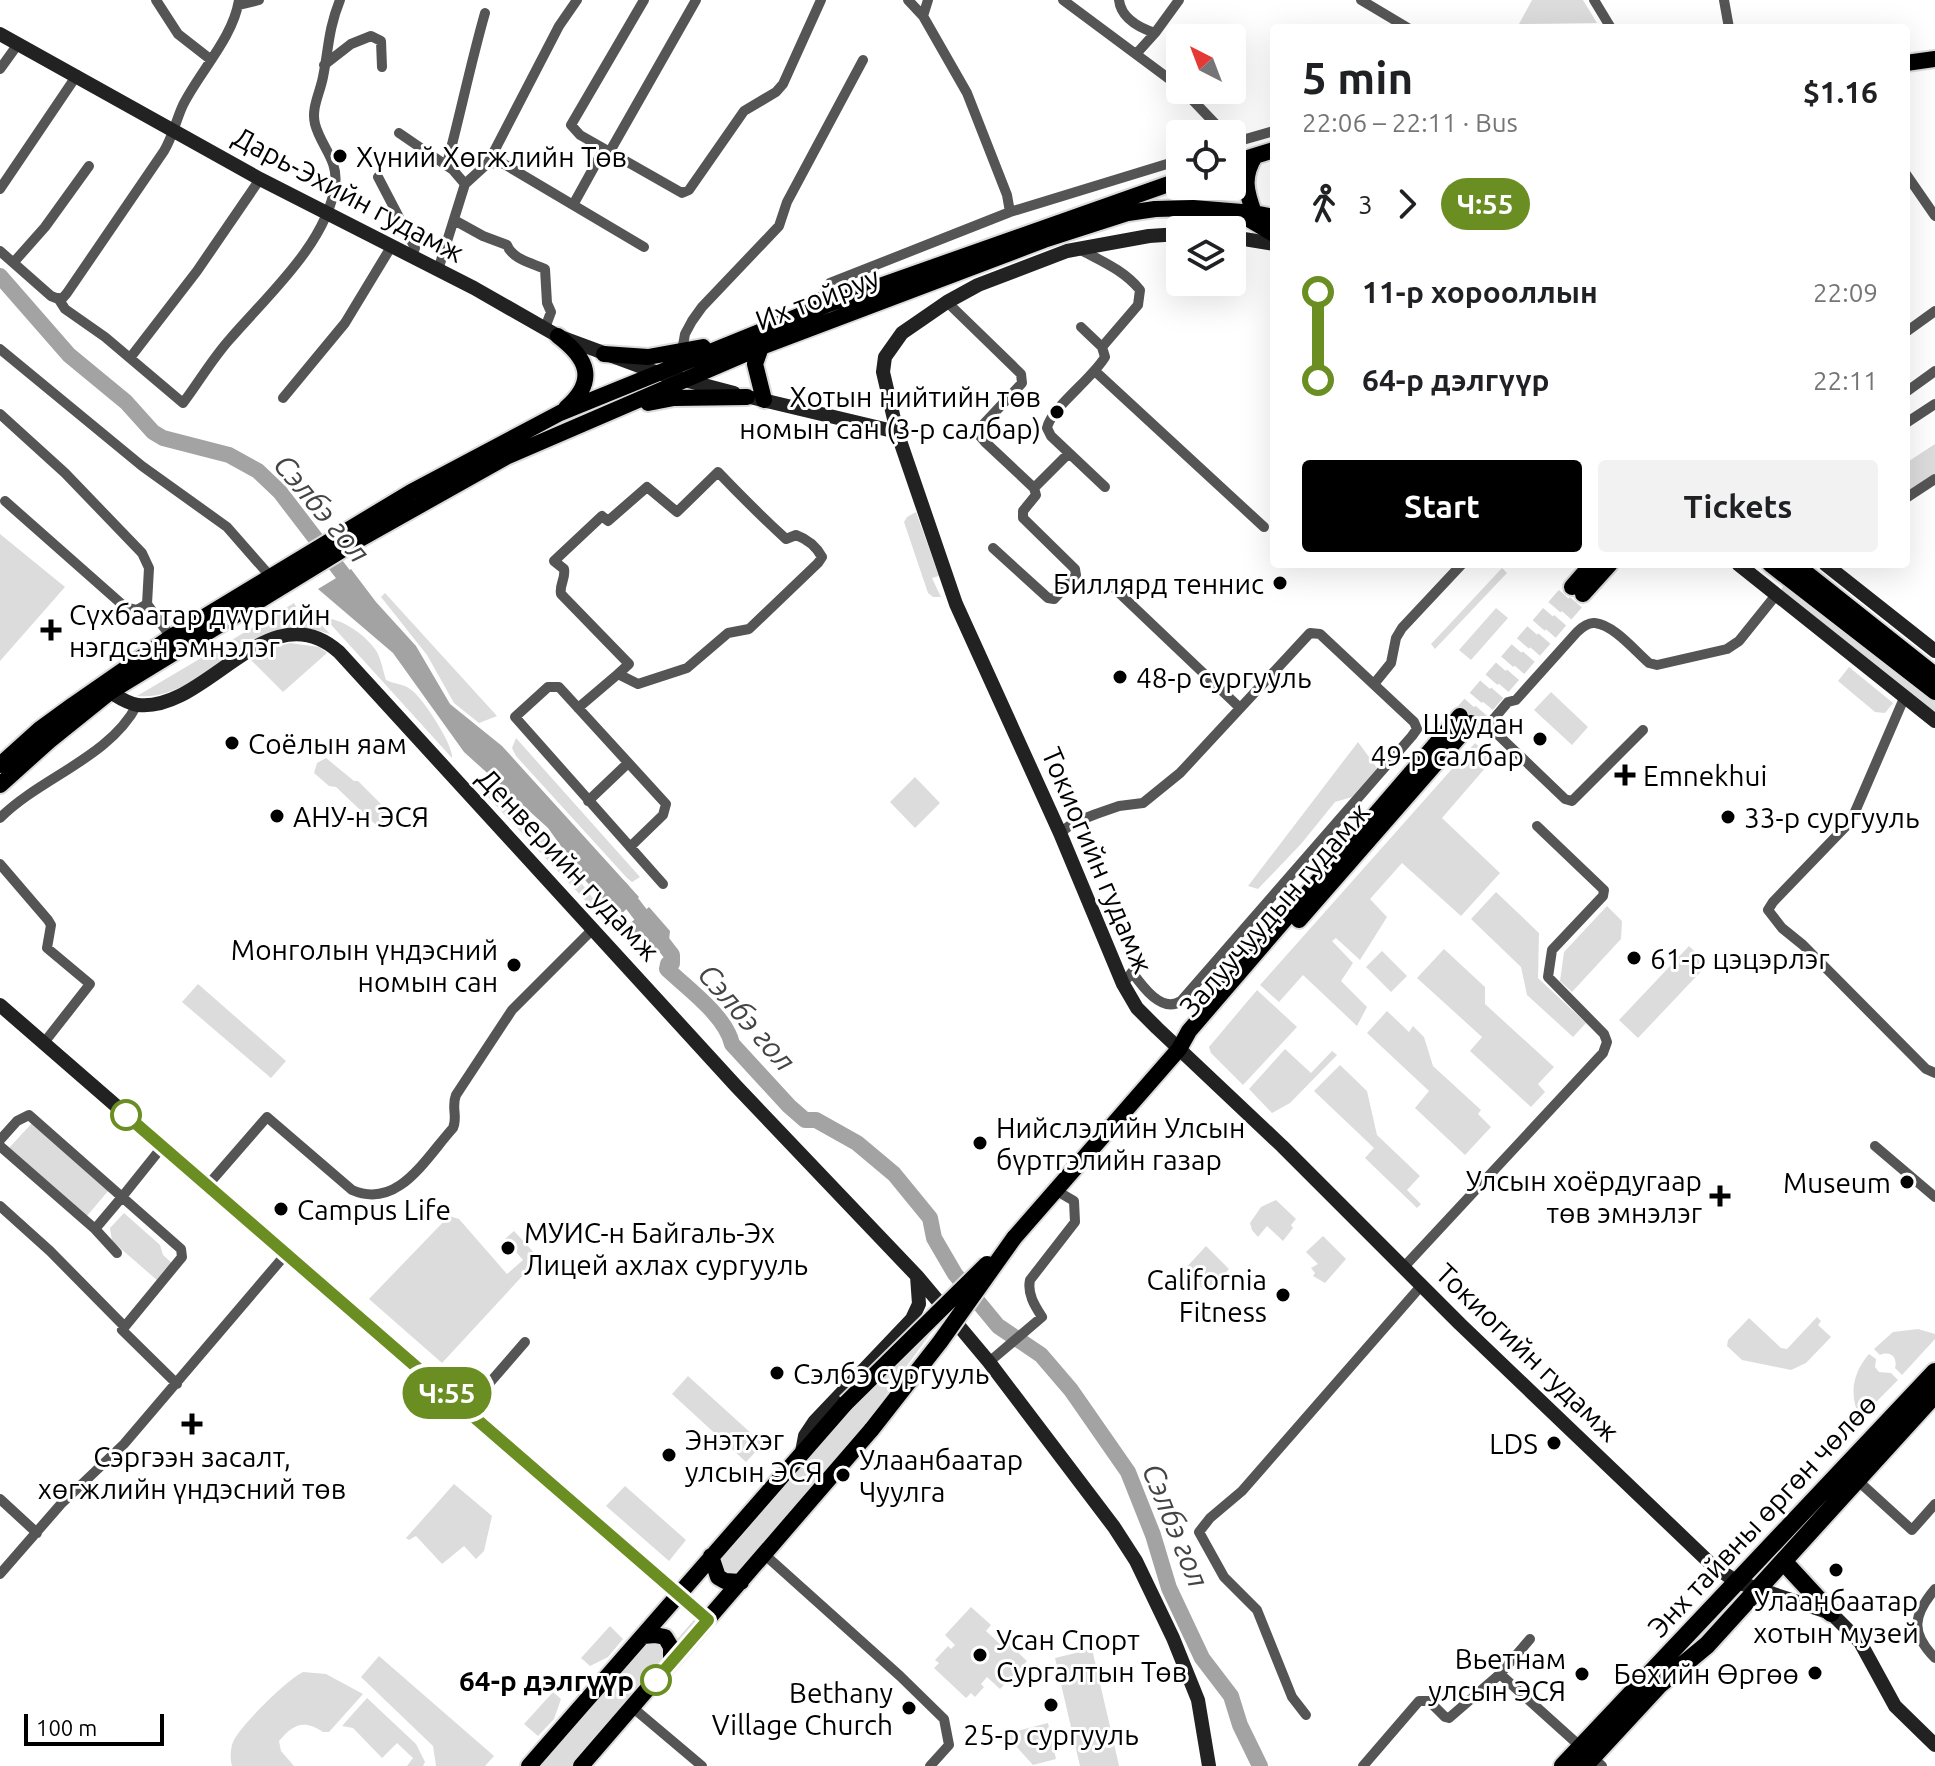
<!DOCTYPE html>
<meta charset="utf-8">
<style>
:root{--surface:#fff;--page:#f2f2f2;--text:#202124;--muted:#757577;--accent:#000}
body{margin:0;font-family:Ubuntu,sans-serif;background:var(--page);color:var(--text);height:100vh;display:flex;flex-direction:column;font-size:30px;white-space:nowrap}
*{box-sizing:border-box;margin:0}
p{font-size:26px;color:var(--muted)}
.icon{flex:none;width:44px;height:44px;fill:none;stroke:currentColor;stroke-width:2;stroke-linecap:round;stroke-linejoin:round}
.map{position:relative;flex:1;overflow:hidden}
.drawer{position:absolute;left:1270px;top:24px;width:640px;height:544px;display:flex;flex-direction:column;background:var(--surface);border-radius:8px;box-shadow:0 8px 32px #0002}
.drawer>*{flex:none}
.badge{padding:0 16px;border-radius:26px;font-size:28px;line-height:52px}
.needle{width:52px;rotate:318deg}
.fabs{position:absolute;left:1166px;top:24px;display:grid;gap:16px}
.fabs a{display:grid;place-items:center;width:80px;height:80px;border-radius:8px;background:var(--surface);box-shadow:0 8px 32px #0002;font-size:40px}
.scale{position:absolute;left:24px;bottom:20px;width:140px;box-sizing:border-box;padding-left:8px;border:4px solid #000;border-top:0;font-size:22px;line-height:28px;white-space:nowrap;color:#000;-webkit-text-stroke:6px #fff;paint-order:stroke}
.map>.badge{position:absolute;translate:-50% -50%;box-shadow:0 0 0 4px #fff}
.legs{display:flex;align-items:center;gap:12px;height:88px;padding:0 32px;font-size:26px}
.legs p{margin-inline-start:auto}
.summary{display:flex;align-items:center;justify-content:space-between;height:136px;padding:0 32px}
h1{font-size:44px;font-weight:700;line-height:60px}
.action{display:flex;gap:16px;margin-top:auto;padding:16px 32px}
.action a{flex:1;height:92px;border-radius:8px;background:var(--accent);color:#fff;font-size:32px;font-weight:700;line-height:92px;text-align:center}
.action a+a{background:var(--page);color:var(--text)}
ul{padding:0 32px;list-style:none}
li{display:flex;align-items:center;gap:28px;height:88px;font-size:30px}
li i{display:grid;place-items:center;width:12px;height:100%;margin:0 10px;background:currentColor}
li i::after{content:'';width:20px;height:20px;margin:-10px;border:6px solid;border-radius:50%;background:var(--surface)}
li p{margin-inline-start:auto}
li:first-child i{background:linear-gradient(#0000 50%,currentColor 0)}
li:last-child i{background:linear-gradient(currentColor 50%,#0000 0)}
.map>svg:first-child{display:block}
.green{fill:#dcdcdc}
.water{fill:#a3a3a3}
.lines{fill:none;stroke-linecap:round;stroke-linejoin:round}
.river{stroke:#a3a3a3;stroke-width:16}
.primary-tunnel{stroke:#d9d9d9;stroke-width:16;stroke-dasharray:16 8;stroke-linecap:butt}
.primary-casing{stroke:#dbdbdb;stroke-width:20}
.highway-casing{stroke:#dbdbdb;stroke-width:22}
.street{stroke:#555;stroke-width:10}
.secondary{stroke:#222;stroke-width:14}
.primary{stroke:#000;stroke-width:16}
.highway{stroke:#000;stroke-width:18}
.primary-bridge-casing{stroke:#dbdbdb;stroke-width:20;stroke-linecap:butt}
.primary-bridge{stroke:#000;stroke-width:16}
.line-1-casing{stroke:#fff;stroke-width:18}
.line-1{stroke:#6b8e23;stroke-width:12}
.poi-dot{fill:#000;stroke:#fff;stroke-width:3}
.stop-1-dot{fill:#fff;stroke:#6b8e23;stroke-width:4}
.labels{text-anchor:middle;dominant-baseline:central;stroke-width:6;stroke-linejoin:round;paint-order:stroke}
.poi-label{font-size:28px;fill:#000;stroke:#fff;text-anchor:start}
.street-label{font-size:28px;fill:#000;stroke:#fff}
.stop-label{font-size:28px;font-weight:bold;fill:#000;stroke:#fff;text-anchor:end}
.water-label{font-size:30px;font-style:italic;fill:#444;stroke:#fff}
</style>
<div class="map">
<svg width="1935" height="1766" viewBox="0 0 1935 1766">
<rect width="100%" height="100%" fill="#fff"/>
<path class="green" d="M1532,0H1583L1597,23L1519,24Z
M1935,444V474L1906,493V463Z
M916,512L939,576L932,578L941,597H933L928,593L904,522L907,517Z
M0,534L65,587L0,661Z
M1502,568L1507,573L1435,649L1431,644Z
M1786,582L1935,700V713L1781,590Z
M385,593L497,716L479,723L454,703L427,655L381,597Z
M294,603L300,614L308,610L330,634C243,605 209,702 137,696Z
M1496,608L1508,618L1471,660L1459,650Z
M325,618C342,619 364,634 375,649C381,657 383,671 386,680C394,684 404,684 410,689C422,696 454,746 452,758Z
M290,643L319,647L327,653L283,692L250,659L260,651Z
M1849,667L1893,703L1885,713L1875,712L1838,681Z
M1551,692L1588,727L1572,745L1534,710Z
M516,738L640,877L632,882L627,878L516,756L512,748Z
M1358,742L1377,768L1352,797L1335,802L1301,844L1258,889L1248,886Z
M1475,743L1493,759L1442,818L1500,873L1461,916L1402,863L1370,899L1387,917L1360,960L1336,938L1332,941L1353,963L1341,981L1367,1007L1357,1026L1303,975L1279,1002L1260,985Z
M326,758L354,781H358L384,807L387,811L383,823L379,825L375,824L336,787L329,786L314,773L317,763Z
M915,777L940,803L915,828L890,802Z
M471,779L496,792L542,832L602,910L601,915L600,916Z
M1496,892L1539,933L1538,978L1586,1023L1573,1037L1527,995L1521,967L1471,919Z
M1607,906L1622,921L1621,939L1572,992L1560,981L1564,952Z
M1689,946L1708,964L1638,1038L1619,1020Z
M1444,949L1485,987V1004L1554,1067L1538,1084L1545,1092L1531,1107L1470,1051L1482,1037L1417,978Z
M1382,951L1407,976L1391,992L1366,967Z
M198,984L286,1061L271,1078L182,1002Z
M1257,990L1297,1027L1243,1085L1211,1053L1209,1047Z
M1387,1011L1409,1032L1413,1026L1424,1037L1433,1066L1481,1110L1478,1114L1491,1127L1465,1155L1415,1108L1429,1091L1367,1033Z
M1285,1049L1311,1073L1332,1051L1337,1055L1290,1103L1272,1113L1249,1089Z
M1340,1065L1367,1091L1377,1135L1420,1176L1407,1190L1421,1204L1417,1208L1365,1158L1374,1148L1314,1091Z
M32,1123L109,1190L86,1217L8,1149Z
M1276,1200L1296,1219L1291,1225L1293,1228L1283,1241L1267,1226L1258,1237L1252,1230L1250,1223L1261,1207Z
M124,1213L160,1245L163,1255L173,1264L158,1281L112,1241L110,1228Z
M449,1216L459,1219L507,1274L523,1260L505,1239L514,1231L539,1258L442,1363L369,1299Z
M1323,1236L1346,1259L1325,1283L1313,1276L1315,1273L1311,1268L1318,1264L1306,1252Z
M1206,1246L1229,1269L1206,1292L1183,1271Z
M1817,1317L1821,1321L1818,1325L1831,1337L1806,1363L1791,1370L1742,1360L1727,1346L1728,1340L1749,1318L1781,1348L1787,1349Z
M936,1326L866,1422L738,1574L726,1578L717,1562L851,1409Z
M1918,1329L1935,1334V1339L1902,1375L1895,1368C1898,1358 1891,1350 1880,1355L1874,1349L1893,1332Z
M1869,1354L1876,1359L1875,1367L1879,1372L1891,1373L1898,1380L1860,1418C1849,1395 1852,1374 1869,1354Z
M688,1376L763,1444L746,1462L672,1394Z
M454,1484L492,1516L484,1551L476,1559L464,1546L442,1564L416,1536L409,1540L406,1538Z
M625,1486L686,1540L669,1561L606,1506Z
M971,1607L991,1625L986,1631L1002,1646L1007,1642L1027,1661L1000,1689L987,1677L981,1684L984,1687L975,1697L971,1693L966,1698L934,1668L939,1663L935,1660L948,1646L951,1649L955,1645L945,1635Z
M610,1626L623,1639L608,1657L590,1666L581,1658Z
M662,1638L665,1657L571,1766H537L646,1641Z
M1092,1649L1118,1761L1119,1766H1080L1055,1658Z
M379,1656L494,1756L485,1766H436L433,1746L361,1677Z
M303,1672L326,1674L363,1694L329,1732H323C304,1719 293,1724 279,1741L281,1751L294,1766H232C230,1759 230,1747 234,1740C242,1724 287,1680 303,1672Z
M553,1692L561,1699L554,1719L538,1736L524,1724Z
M367,1698L416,1744L425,1762L423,1766H407L413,1758L397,1743L382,1758L353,1728L342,1726Z
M1048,1723L1056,1759L1033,1765L1005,1734Z"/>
<path class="water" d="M351,569L376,602L416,646L450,704L502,746L639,897L618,917L586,881L548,828L464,752L393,653L318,589Z
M649,907L670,931L669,940L674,960C658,949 640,941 627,926Z"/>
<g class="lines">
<path class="river" d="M0,276L69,355L126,402L153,432L163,438L229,455L258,471L280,492L355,590
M620,888L672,955V963L668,964L667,969C687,988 726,1016 732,1044L789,1106L805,1120H816L857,1143L894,1174L930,1218L934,1238L955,1274L998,1326L1041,1355L1071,1390L1128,1472L1153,1535L1169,1588L1202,1658L1231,1696L1240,1725L1260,1766"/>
<path class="primary-tunnel" d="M1460,716L1572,587
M1471,723L1583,594"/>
<defs>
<path id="primary" d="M1906,63L1935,59
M1255,156C1242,177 1246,191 1254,213L1274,217
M1232,163L1274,150
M1242,215L1274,234
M558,336C587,358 598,380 566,408
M761,347L755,364L764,400
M604,354L648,357L703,347
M648,403L674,398L747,397
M1770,564L1935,692
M1795,564L1935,675
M1572,587L1592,564
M1583,594L1610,564
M0,765L40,729L73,705L171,637L411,492L560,413L826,305L1180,180
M0,785L49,741L110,692L360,539L506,457L761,347L1044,240L1128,213L1155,209L1193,208L1254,213
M1299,920L1471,723
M1014,1238L1179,1049L1189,1031L1460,716
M711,1556L718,1577L725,1581L741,1582
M643,1636L655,1635L665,1637L671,1647V1661
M529,1766L846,1403
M581,1766L872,1429"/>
<path id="highway" d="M1784,1562L1831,1613
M1563,1766L1935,1372
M1584,1766L1660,1684L1707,1645L1935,1394"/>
</defs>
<use href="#primary" class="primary-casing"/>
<use href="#highway" class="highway-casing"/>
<path class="street" d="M156,0L178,34L210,59
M644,0L571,125L580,135L682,193L689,190L744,111L776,92L783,84L821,0
M908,0L923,16L967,93L1007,195L1010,212
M1063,0L1180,87
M1119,0C1121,18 1140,28 1155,33L1137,53
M1361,0L1408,28
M1594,0L1611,28
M1724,0L1729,28
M239,5L259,0
M923,16L928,0
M1155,33L1179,0
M324,65L351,44L371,36L381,41L382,67
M0,69L18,44
M1183,90L1225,134
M399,133L453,170
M1232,143L1274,131
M609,153L696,0
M488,163L559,26L577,0
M1906,174L1935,216
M378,177L415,248L412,257
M465,184L453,170L448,160C461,111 471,62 485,13
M0,189L77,75
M573,205L604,149
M454,220L483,236L507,245C512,259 532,263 545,269L547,303L551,312L545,328
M1079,249C1101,261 1124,270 1140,290L1138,305L1102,347
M0,251L51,296L61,300L67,293L164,151C173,136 176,120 183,105C200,71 233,38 239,0
M14,262L45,227L89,166
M438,270L465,184L488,163L504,164L644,247
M58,298L65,309L105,337L183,403C199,382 212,359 230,339C267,296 326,244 335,186C339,160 321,147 315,124C311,108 320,93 323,77C329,47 328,30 340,0
M947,302L1021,374L1022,383L981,427L979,435L985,442L1034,488L1036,495L1023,511V518L1075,569L1076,575L1054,599L1048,598L993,548
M826,305L822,296L830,283L1010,212L1180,160
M1081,327L1102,347L1105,357C1092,379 1051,408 1047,428L1051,436L1105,487
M1906,332L1935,311
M0,349L142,466L227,527L270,576
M682,351L685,334L692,321L702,307L779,226L787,202L863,60
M130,358L197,271L260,179
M1096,372L1264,527
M1906,392L1935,371
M283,398L345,323L391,247
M0,414L65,473L142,553L149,568L147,604L171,637
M1906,423L1935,404
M1034,488L1069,453
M1906,498L1935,479
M5,501L125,607L137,610L147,604
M1116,590L1239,707
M1374,684L1391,663L1396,638L1402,628L1462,564
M1905,696L1851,821L1773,902L1768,910L1782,928L1803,945L1926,1069L1935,1073
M578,708L618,674L638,684L687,668L728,633L749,629L818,563L822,557C816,546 807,539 796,535L786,539C762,517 740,495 718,472L677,512L647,487L608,521L602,516L554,561L564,569C566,578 559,585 561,594L629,664L618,674
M1643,730L1572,801L1565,799L1494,731L1491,722L1508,702L1516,700L1577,632C1581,628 1588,622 1595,623C1614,625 1635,651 1649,663L1657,665L1727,649L1739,641L1776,595
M588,801L628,763
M0,818C41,777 109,758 137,705
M1060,833L1073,823L1096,814L1119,806L1143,803L1180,773L1310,633L1320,634L1414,722L1417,729L1412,736L1181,1001C1162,1014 1142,986 1132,972L1123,984
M630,847L663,815L666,804L559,687H548L515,717L663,884
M0,864L48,920L51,925L47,948L90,984L43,1044
M0,1140L17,1121L29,1115L122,1197L95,1229
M0,1146L95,1229L117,1253
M1875,1146L1935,1197
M162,1147L122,1197L181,1249L182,1257L122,1330L177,1384
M207,1186L267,1117L352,1190C398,1210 425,1159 453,1128C458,1117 451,1107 456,1095L512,1010L593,929
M0,1206L50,1251L124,1326
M1403,1268L1603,1053L1607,1042L1604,1034L1548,977L1552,950L1603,896L1604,890L1537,826
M989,1362L1042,1317C1035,1306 1027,1294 1030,1280L1075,1222L1074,1201L1057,1191
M466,1410L525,1342
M1856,1479L1912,1530L1935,1504
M0,1499L37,1533
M764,1554L900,1676L944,1719L949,1745L930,1766
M0,1574L61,1504L124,1444L286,1254
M1935,1589C1913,1615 1910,1633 1935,1658
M1530,1639L1500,1674L1602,1766
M632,1707L702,1766
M1306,1715L1292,1697L1257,1610L1224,1577L1199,1532L1210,1518L1242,1491L1421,1286
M1363,1766L1419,1701H1429L1445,1717L1449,1718L1500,1674"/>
<path class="secondary" d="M0,34L260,179L474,288L558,336L658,373L734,393
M1180,234L1149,236L1067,251L978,285L947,302L902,333L885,357L883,372L897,432L956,604L1060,833L1123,984L1137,1008L1157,1028L1282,1146L1460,1324L1712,1565L1737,1582L1831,1613L1860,1642L1895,1706L1935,1745
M1232,237L1274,244
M754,398L897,432
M1738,564L1935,721
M1825,564L1935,651
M110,692C118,697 128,704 138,705C206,713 269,589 339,652L736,1086L917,1276L989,1362L1114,1527L1136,1561L1173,1638L1198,1700L1209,1766
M0,1005L708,1620
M802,1452L805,1436L815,1421L912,1319L919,1304L917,1276"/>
<use href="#primary" class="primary"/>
<use href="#highway" class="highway"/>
<defs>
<path id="primary-bridge" d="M846,1403L987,1264
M872,1429L940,1342L1014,1238"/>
</defs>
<use href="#primary-bridge" class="primary-bridge-casing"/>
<use href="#primary-bridge" class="primary-bridge"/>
</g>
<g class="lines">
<defs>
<path id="line-1" d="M126,1115L708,1620L656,1680"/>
</defs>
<use href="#line-1" class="line-1-casing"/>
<use href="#line-1" class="line-1"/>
</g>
<g class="poi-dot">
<circle cx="340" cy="156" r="8"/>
<circle cx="1057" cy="412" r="8"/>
<circle cx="1280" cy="583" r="8"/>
<path d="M47 618h8v8h8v8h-8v8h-8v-8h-8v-8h8z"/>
<circle cx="1120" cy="677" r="8"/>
<circle cx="1540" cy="739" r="8"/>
<circle cx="232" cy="743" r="8"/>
<path d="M1621 763h8v8h8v8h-8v8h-8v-8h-8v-8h8z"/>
<circle cx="277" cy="816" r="8"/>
<circle cx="1728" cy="817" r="8"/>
<circle cx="1634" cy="958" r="8"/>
<circle cx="514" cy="965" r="8"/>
<circle cx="980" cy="1143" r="8"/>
<circle cx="1907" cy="1182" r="8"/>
<path d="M1716 1184h8v8h8v8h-8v8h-8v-8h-8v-8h8z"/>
<circle cx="281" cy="1209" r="8"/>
<circle cx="508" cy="1248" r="8"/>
<circle cx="1283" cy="1295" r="8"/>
<circle cx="777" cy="1373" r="8"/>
<path d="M188 1412h8v8h8v8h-8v8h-8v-8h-8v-8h8z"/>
<circle cx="1554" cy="1443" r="8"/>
<circle cx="669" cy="1455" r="8"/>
<circle cx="843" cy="1475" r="8"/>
<circle cx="1836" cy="1570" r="8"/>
<circle cx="980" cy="1655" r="8"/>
<circle cx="1815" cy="1673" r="8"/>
<circle cx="1582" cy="1674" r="8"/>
<circle cx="1051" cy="1705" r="8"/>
<circle cx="909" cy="1708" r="8"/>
</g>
<g class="stop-1-dot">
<circle cx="126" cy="1115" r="14"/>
<circle cx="656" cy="1680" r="14"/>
</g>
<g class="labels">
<g class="poi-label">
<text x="356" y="156">Хүний Хөгжлийн Төв</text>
<text x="1041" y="396" text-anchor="end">Хотын нийтийн төв<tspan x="1041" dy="32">номын сан (3-р салбар)</tspan></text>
<text x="1264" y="583" text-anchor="end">Биллярд теннис</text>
<text x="69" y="614">Сүхбаатар дүүргийн<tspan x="69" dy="32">нэгдсэн эмнэлэг</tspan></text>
<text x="1136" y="677">48-р сургууль</text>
<text x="1524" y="723" text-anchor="end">Шуудан<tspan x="1524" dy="32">49-р салбар</tspan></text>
<text x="248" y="743">Соёлын яам</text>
<text x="1643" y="775">Emnekhui</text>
<text x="293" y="816">АНУ-н ЭСЯ</text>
<text x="1744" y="817">33-р сургууль</text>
<text x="498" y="949" text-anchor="end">Монголын үндэсний<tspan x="498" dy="32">номын сан</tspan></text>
<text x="1650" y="958">61-р цэцэрлэг</text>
<text x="996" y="1127">Нийслэлийн Улсын<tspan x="996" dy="32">бүртгэлийн газар</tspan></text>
<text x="1702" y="1180" text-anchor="end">Улсын хоёрдугаар<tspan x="1702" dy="32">төв эмнэлэг</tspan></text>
<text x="1891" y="1182" text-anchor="end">Museum</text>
<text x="297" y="1209">Campus Life</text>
<text x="524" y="1232">МУИС-н Байгаль-Эх<tspan x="524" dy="32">Лицей ахлах сургууль</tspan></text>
<text x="1267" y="1279" text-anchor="end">California<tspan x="1267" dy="32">Fitness</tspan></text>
<text x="793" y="1373">Сэлбэ сургууль</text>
<text x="685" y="1439">Энэтхэг<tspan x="685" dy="32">улсын ЭСЯ</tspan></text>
<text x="1538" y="1443" text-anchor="end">LDS</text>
<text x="192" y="1456" text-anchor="middle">Сэргээн засалт,<tspan x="192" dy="32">хөгжлийн үндэсний төв</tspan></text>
<text x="859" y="1459">Улаанбаатар<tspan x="859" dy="32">Чуулга</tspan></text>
<text x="1836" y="1600" text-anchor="middle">Улаанбаатар<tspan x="1836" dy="32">хотын музей</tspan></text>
<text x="996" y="1639">Усан Спорт<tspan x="996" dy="32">Сургалтын Төв</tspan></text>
<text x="1566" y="1658" text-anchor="end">Вьетнам<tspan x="1566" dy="32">улсын ЭСЯ</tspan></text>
<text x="1799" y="1673" text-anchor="end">Бөхийн Өргөө</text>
<text x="893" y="1692" text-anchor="end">Bethany<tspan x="893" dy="32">Village Church</tspan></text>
<text x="1051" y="1734" text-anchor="middle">25-р сургууль</text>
</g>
<g class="street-label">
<text transform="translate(349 194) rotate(28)">Дарь-Эхийн гудамж</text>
<text transform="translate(817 298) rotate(-21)">Их тойруу</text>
<text transform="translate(1098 860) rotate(67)">Токиогийн гудамж</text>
<text transform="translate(569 864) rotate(47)">Денверийн гудамж</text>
<text transform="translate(1274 909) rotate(-49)">Залуучуудын гудамж</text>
<text transform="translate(1528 1352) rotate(44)">Токиогийн гудамж</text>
<text transform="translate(1762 1515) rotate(-47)">Энх тайвны өргөн чөлөө</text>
</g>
<g class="stop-label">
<text x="634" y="1680">64-р дэлгүүр</text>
</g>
<g class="water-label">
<text transform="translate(322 508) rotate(50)">Сэлбэ гол</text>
<text transform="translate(747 1017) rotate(49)">Сэлбэ гол</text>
<text transform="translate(1176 1525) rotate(68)">Сэлбэ гол</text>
</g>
</g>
</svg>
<div class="fabs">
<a><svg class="needle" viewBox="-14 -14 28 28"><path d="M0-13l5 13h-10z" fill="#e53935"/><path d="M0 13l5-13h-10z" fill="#757577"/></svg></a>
<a><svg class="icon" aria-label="locate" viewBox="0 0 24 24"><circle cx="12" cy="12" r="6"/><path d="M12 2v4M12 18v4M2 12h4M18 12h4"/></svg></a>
<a><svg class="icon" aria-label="layers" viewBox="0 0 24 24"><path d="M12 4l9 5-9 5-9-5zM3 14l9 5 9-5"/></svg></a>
</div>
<div class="scale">100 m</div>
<b class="badge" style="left:447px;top:1393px;background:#6b8e23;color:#fff">Ч:55</b>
<section class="drawer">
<div class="summary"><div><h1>5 min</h1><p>22:06 – 22:11 · Bus</p></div><b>$1.16</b></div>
<div class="legs"><svg class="icon" aria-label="walk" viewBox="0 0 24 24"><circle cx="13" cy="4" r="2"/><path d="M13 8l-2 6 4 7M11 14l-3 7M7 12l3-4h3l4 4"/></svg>3<svg class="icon" aria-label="forward" viewBox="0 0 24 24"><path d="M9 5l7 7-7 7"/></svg><b class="badge" style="background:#6b8e23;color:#fff">Ч:55</b></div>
<ul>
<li><i style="color:#6b8e23"></i><b>11-р хорооллын</b><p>22:09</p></li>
<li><i style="color:#6b8e23"></i><b>64-р дэлгүүр</b><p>22:11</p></li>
</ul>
<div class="action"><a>Start</a><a>Tickets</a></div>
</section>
</div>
